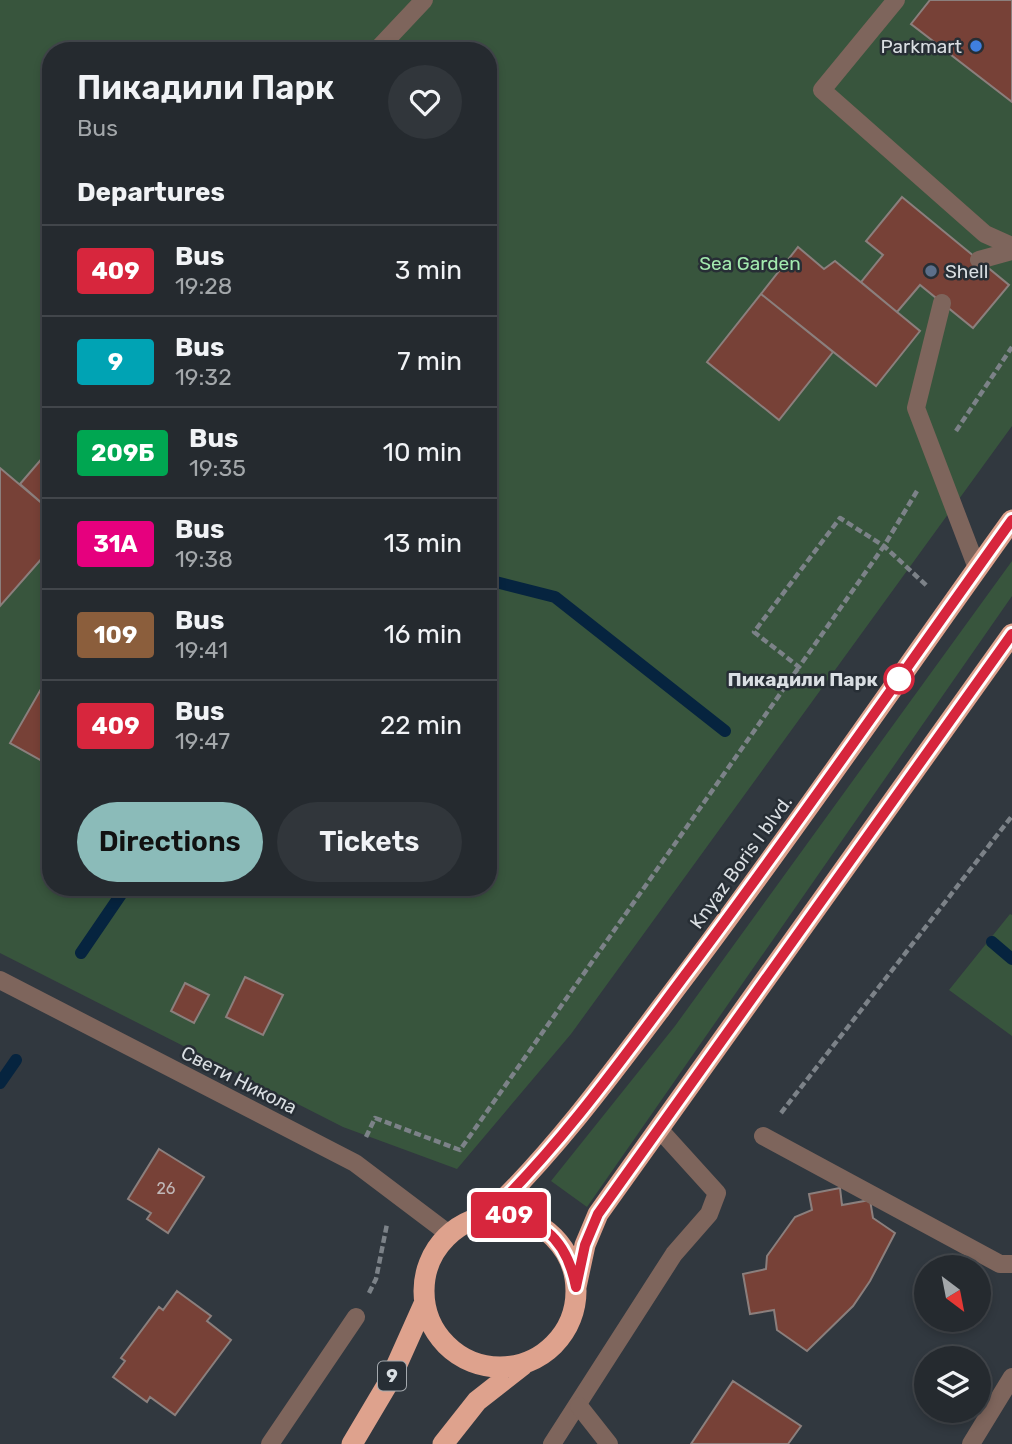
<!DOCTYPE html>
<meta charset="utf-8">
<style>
:root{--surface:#252a2f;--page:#31363b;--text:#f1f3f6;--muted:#a3a7aa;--line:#42464b;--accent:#8bbbb9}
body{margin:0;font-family:Rubik,sans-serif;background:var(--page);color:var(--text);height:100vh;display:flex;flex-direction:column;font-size:26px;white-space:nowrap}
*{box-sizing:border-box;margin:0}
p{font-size:23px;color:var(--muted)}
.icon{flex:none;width:38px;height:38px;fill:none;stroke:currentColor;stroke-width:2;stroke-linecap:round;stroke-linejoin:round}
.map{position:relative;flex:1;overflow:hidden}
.details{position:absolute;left:42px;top:42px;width:455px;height:854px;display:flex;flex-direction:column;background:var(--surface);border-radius:28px;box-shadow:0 4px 10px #0003,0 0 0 2px var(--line)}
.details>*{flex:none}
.badge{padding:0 14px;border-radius:5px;font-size:24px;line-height:46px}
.needle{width:46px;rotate:148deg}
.tools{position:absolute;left:914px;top:1255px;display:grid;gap:14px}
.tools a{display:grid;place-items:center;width:77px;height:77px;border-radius:50%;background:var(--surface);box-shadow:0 4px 10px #0003,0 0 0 2px var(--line);font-size:35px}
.map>.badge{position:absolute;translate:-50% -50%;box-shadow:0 0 0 4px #fff}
h2{padding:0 35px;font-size:26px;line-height:63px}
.round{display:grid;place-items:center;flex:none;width:74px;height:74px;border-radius:37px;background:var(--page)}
.summary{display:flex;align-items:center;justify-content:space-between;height:119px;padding:0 35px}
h1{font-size:33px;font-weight:600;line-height:52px}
.button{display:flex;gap:14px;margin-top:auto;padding:14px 35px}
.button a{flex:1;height:80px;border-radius:42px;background:var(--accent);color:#111;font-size:28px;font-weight:600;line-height:80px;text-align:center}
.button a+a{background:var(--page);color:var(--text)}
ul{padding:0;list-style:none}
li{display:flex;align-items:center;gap:21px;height:91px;padding:0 35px;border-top:2px solid var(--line)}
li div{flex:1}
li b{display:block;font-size:26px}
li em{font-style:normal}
li .badge{min-width:77px;font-weight:700;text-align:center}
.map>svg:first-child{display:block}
.green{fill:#38553d;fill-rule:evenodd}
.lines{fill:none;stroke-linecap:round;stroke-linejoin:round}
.stream{stroke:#06243f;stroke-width:12}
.building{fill:#774137;stroke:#8b7f7d;stroke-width:2}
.path{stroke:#7c8288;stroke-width:4.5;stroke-dasharray:7 3.5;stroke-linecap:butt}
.lane{stroke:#7e655c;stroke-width:18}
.street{stroke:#7e655c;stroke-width:18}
.highway{stroke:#dea28d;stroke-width:21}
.line-casing{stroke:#fff;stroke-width:16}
.line{stroke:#d7263d;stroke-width:10}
.shop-dot{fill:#3f7fe0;stroke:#272e35;stroke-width:2.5}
.service-dot{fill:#5c6f8a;stroke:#272e35;stroke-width:2.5}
.stop-dot{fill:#fff;stroke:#d7263d;stroke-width:3.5}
.labels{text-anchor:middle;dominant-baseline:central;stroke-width:5;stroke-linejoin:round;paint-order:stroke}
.number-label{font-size:16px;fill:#c0b7b7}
.shield{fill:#272e35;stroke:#a4a9ae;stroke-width:2}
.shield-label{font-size:18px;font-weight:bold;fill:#d9dee2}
.poi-label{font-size:19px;fill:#d9dee2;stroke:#272e35;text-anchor:end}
.park-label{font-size:19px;fill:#a3eaaf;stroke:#272e35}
.stop-label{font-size:19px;font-weight:bold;fill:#d9dee2;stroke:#272e35;text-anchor:end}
.street-label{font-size:19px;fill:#d9dee2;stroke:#272e35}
</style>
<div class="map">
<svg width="1012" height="1444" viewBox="0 0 1012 1444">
<rect width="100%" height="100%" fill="#31383f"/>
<path class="green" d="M0,0H1012V426L571,1034L457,1169L343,1127L0,953ZM51,51H488V887H51Z
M1012,561V596L587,1207L551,1181L675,1026Z
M1010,914L1012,915V1036L949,990Z"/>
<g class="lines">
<path class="stream" d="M488,580L555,597L725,731
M992,942L1012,959
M81,953L126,887
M0,1083L16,1060"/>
</g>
<path class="building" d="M930,0H1012V102L911,24Z
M902,197L1009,285L973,328L920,285L897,312L861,282L883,255L866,241Z
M798,247L824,269L835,261L920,331L876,386L761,294Z
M761,294L833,352L779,420L707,362Z
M51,448V511L20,484Z
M0,468L51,511V548L0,606Z
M51,681V766L10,743L41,689L45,691Z
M245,977L283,995L263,1035L226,1017Z
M185,983L209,995L194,1023L171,1011Z
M159,1149L204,1177L168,1233L147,1219L151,1213L128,1199Z
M840,1188L842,1205L870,1200L873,1218L895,1233L870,1281L853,1306L807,1351L777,1330L774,1310L750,1314L743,1274L766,1269L767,1256L795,1217L812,1210L809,1194Z
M177,1291L211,1316L207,1321L231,1340L175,1415L150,1397L147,1402L113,1377L125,1361L121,1358L159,1307L163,1310Z
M733,1381L801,1426L788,1444H691Z"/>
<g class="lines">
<path class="path" d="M956,431L1012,347
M917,491L884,546L799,667L754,632L840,518L884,546L927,586
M781,1113L1012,816
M366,1137L375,1118L460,1150L799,667
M369,1293L376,1279L387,1224"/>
<path class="lane" d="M896,0L822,90L985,234L1012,246
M376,51L424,0
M979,260L1012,251
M942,303L916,408L977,568
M763,1136L1000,1264H1012
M270,1444L356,1317
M552,1444L674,1254L709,1214L717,1193L659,1129
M971,1444L1012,1377"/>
<path class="street" d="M0,980L355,1163L449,1234
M579,1406L609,1444"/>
<path class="highway" d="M424 1291a76 76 0 1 1 152 0a76 76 0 1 1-152 0Z
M487,1216C560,1146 621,1061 682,980C796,829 902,673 1012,520
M576,1287L585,1245L598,1214L1012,634
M352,1444L390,1380L424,1304
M443,1444L477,1401L523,1365"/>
</g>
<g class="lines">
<defs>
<path id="line" d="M1012,520C903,672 797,826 685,975C623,1058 562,1144 487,1216C538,1214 566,1236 576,1287L585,1245L598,1214L1012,634"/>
</defs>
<use href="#line" class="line-casing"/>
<use href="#line" class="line"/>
</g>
<circle class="shop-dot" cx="976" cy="46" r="7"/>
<circle class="service-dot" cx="931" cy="271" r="7"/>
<circle class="stop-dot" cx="899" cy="679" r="14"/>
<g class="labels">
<g class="number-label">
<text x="166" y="1188">26</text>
</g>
<rect class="shield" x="378" y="1361.5" width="28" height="29" rx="5"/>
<g class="shield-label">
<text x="392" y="1376">9</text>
</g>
<g class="poi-label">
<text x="962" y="46">Parkmart</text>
<text x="945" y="271" text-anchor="start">Shell</text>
</g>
<g class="park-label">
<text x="750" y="263">Sea Garden</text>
</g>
<g class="stop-label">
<text x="878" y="679">Пикадили Парк</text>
</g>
<g class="street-label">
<text transform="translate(741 862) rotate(-54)">Knyaz Boris I blvd.</text>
<text transform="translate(239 1080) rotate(27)">Свети Никола</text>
</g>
</g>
</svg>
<div class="tools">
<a><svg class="needle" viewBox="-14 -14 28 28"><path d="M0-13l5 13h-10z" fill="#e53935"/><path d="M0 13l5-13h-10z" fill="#a3a7aa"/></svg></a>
<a><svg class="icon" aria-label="layers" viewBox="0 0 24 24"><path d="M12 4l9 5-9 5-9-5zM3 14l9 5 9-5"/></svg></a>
</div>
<b class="badge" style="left:509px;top:1215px;background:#d7263d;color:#fff">409</b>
<section class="details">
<div class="summary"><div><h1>Пикадили Парк</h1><p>Bus</p></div><a class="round"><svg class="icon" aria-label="heart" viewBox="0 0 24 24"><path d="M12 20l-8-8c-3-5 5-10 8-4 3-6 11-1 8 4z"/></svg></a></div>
<h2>Departures</h2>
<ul>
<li><span class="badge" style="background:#d7263d;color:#fff">409</span><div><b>Bus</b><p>19:28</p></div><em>3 min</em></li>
<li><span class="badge" style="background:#00a3b4;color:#fff">9</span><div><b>Bus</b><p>19:32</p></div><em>7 min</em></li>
<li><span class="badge" style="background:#00a651;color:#fff">209Б</span><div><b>Bus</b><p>19:35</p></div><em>10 min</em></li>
<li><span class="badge" style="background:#e6007e;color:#fff">31А</span><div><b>Bus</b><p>19:38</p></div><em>13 min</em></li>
<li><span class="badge" style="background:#8b5e3c;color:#fff">109</span><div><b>Bus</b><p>19:41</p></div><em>16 min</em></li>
<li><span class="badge" style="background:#d7263d;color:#fff">409</span><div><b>Bus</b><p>19:47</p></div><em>22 min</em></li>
</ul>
<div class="button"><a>Directions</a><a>Tickets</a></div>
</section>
</div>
